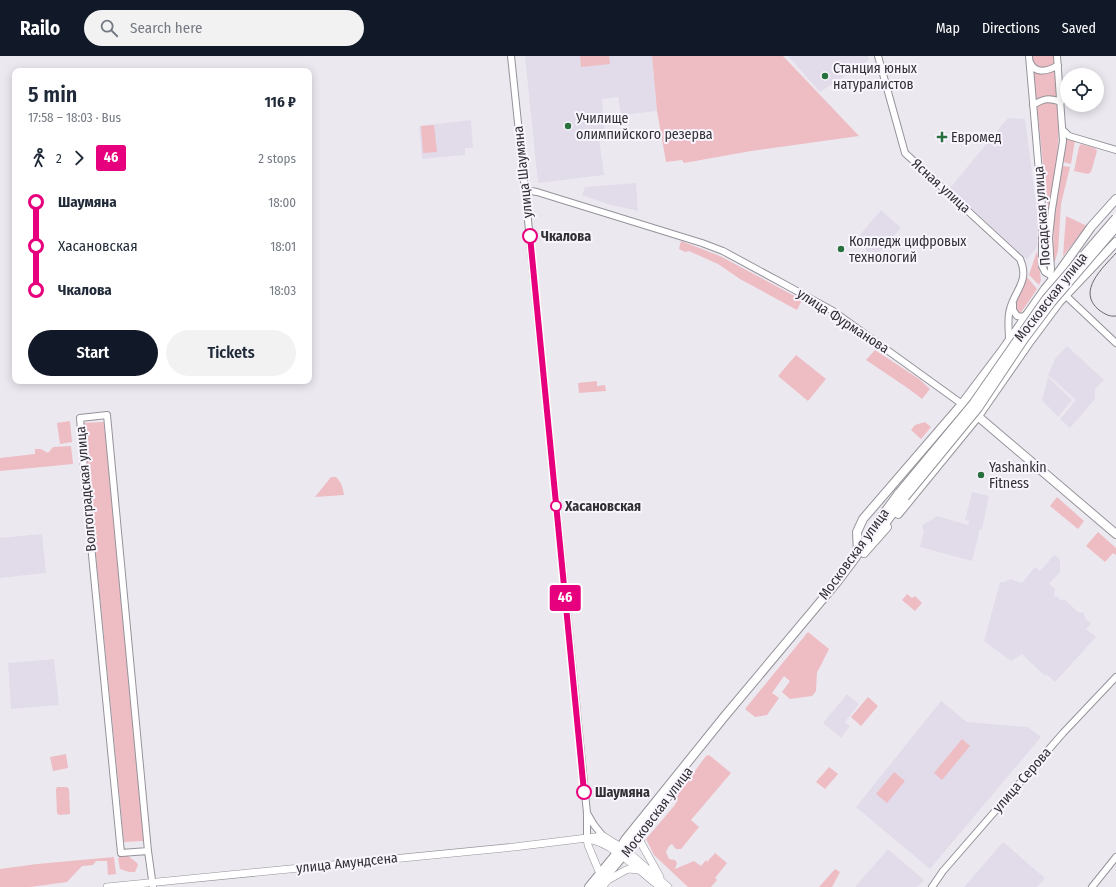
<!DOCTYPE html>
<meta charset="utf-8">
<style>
:root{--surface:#fff;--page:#f2f2f3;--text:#1f2937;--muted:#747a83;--accent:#111827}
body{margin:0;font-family:"Fira Sans Condensed",sans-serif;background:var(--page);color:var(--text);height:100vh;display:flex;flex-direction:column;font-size:15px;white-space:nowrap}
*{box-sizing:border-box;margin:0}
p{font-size:13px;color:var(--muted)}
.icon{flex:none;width:22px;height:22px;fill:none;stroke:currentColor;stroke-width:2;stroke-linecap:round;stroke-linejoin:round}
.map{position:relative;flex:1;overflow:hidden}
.sheet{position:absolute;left:12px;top:12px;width:300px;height:316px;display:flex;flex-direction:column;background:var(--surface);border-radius:8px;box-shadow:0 2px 10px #0003}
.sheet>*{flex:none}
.badge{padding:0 8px;border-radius:3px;font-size:14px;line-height:26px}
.buttons{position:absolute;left:1060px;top:12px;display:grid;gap:8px}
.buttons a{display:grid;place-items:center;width:44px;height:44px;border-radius:50%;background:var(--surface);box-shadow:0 2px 10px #0003;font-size:20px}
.map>.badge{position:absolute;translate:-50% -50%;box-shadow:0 0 0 2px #fff}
.legs{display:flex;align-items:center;gap:6px;height:44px;padding:0 16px;font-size:13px}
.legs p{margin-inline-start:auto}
.summary{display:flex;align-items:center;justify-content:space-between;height:68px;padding:0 16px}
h1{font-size:22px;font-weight:600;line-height:30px}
.cta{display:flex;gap:8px;margin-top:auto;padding:8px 16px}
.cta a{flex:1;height:46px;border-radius:24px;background:var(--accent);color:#fff;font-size:16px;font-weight:600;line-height:46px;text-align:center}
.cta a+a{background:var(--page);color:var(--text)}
ul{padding:0 16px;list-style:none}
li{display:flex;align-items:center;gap:14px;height:44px;font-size:15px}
li i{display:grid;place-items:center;width:6px;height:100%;margin:0 5px;background:currentColor}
li i::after{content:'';width:10px;height:10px;margin:-5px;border:3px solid;border-radius:50%;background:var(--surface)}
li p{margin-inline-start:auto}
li:first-child i{background:linear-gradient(#0000 50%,currentColor 0)}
li:last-child i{background:linear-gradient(currentColor 50%,#0000 0)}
header{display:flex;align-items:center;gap:24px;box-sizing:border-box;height:56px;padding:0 20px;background:var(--accent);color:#fff}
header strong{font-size:19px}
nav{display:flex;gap:22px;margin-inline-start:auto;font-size:14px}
.search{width:280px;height:36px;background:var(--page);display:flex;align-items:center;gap:10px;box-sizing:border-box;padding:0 14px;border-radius:22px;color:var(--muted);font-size:15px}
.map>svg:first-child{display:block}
.built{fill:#e2dcea}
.green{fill:#eebcc3}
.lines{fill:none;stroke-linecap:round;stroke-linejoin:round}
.tertiary-casing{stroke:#95929a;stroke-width:8}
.secondary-casing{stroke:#95929a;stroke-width:8}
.primary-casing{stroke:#95929a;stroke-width:10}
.tertiary{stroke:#fff;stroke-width:6}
.secondary{stroke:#fff;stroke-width:7}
.primary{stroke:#fff;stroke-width:8}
.tram{stroke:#6a686c;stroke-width:1}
.primary-bridge-casing{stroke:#95929a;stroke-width:10;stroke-linecap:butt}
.primary-bridge{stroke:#fff;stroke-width:8}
.line-1-casing{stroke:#fff;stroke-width:9}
.line-1{stroke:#e6007e;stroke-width:6}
.poi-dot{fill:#28703d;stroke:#f9f5fe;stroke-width:1.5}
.stop-1-dot{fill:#fff;stroke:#e6007e;stroke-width:2}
.labels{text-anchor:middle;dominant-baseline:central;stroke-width:4;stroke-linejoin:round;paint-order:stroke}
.poi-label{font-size:14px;fill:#313033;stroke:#f9f5fe;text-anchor:start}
.street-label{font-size:14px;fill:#313033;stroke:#f9f5fe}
.stop-label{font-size:14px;font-weight:bold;fill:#313033;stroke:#f9f5fe;text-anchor:start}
</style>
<header>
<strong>Railo</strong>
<div class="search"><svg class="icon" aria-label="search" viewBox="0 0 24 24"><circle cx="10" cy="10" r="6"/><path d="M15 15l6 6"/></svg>Search here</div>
<nav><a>Map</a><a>Directions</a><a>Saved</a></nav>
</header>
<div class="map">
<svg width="1116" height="831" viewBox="0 0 1116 831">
<rect width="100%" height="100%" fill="#ece8f0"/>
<path class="built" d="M525,0H652L657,55L621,59L618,41L602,43L605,81L599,82L604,119L538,127Z
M788,0H868L869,4L820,36Z
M1008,62L1025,63L1038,163L1037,191L1027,204L950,132Z
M471,64L473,92H465V99L422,103L419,70Z
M636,127L638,155L607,148L582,139L585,131Z
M881,154L901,172L873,203L868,198L859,180Z
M1067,290L1104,324L1095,333V343L1070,372L1060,363L1076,344L1048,319L1055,303Z
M1048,321L1072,344L1058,361L1042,344Z
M972,436L989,440L982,473H980L972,505L920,491L924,474L922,473L923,469L937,460L968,469L969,465L965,464Z
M42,478L46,517L0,522V482Z
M1054,499L1060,503V516L1049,528L1055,533L1054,540L1056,541L1057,540L1062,545L1064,543L1078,556L1084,557L1085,562L1091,568L1086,573L1096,581L1055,626L1046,618L1045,620L1022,598L1011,605L984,585L1000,526H1004L1010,523L1022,527L1035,511L1040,515Z
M54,603L59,649L11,653L8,607Z
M847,638L859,648L845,666L850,670L841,682L823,667Z
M941,645L967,666L1028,671L1041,681L930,813L856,751Z
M1003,786L1045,822L1037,831H964Z
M888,793L924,824L917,831H855Z"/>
<path class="green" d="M580,0H609L610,8L581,11Z
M652,0H783L859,80L751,95L684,107L682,104L666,106L657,55Z
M1031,0H1054L1055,7C1046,15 1033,12 1031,0Z
M1056,15L1059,41L1049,40L1036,43L1033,16L1042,18Z
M1051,45L1057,50L1059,73L1057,100L1048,154L1037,51L1042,46Z
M434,69L437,96L423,97L421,70Z
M1067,82L1075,84L1071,108L1063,106Z
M1081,88L1095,92L1097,95L1091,116L1088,118L1074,115L1079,91Z
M1063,110L1070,111L1061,148L1058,195L1055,205H1053L1054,149Z
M1066,160L1087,170L1063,200Z
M681,185L720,200L802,244L797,254L740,223L718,208L689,195L685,196L679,193Z
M1037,195L1041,224L1039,229L1029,219Z
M1027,221L1037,233L1020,258L1017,257L1014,250Z
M875,294L919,323L930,333L922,343L909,333L866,304Z
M796,299L826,323L808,345L778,320Z
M597,325V330L605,329L606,335L579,337L578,327Z
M70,365L72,386L60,388L57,367Z
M104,366L144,785L124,786L83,367Z
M925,366L931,371L921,383L911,374L915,369Z
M71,390L73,408L0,415V417V402L35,398V393H41L48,397L53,391Z
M331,421H336C341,426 343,431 344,439L315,441Z
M1057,441L1084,465L1078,473L1050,450Z
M1098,476L1116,492V499L1113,497L1105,506L1086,490Z
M907,538L912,542L915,540L922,547L915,555L902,544Z
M808,576L829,593L821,609L817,616L816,635L812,640L790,643L782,636L790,625L784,620L772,637L779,642L767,659L755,661L745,653Z
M868,641L878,650L861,670L851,661Z
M962,683L970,690L942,724L934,717Z
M66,698L68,712L53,715L50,701Z
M709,699L731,717L691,764L699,771L681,793H676L672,788L669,790L666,796L669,803L675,804L677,807L675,813L694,805L701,810L706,804L707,806L715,797L727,807L715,822L717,824L711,831H688L654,799L646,783L675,749L678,738L706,700Z
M829,711L838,718L825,733L816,726Z
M894,716L905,725L887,747L876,738Z
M57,731H67L69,733L70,758L59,759L57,757L56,733Z
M124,799H127L137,807L138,809L135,816H129L120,813L118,802Z
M114,801L116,818L108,819L107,805H96L93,809L82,810L67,826L30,831H0V813L37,808Z
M835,813L840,816L832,831H819Z"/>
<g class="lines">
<defs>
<path id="tertiary" d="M511,0L525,134L587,757V782
M878,0L905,97L1020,203C1030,225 1015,234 1010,253C1007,263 1009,274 1009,284
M1029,0L1042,151V210L1045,216L1050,219L1055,227
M1030,6C1035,19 1049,15 1058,9
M1033,49C1043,43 1049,41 1061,46
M1063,74L1069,80L1116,94
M525,134L537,136L702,187L723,195L784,228L833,255L962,348
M1050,219L1051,213L1049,182L1052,153L1063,85L1057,0
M1063,237L1116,287
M1013,248V254L1017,260L1022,261L1027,258
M587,757L594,769L603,780
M148,795L121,797L85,427L80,362L107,359L148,795L153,831
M932,831L943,815L1063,677L1116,621
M1092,831L1116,801"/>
<path id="secondary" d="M640,779L641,787L660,821
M587,782L588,789L600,818
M589,783C614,788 639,815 660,831
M107,831L514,791L603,780L627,795L668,831
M602,831L608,824L626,814L629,813L638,814"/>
<path id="primary" d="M974,357L1116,478
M898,458L978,360L1030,285L1059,246L1116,186
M880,474L905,441
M858,497L857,476L863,463L962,348L1002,295L1045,233L1059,216L1091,171L1116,143
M864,497L887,471
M589,831L617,797L625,784L724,661L837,526L855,502L882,460L899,437
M597,831L627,795L683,720"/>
</defs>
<use href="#tertiary" class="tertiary-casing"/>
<use href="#secondary" class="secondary-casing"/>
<use href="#primary" class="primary-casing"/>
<use href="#tertiary" class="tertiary"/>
<use href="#secondary" class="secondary"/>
<use href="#primary" class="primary"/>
<path class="tram" d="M1116,197C1103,212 1076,235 1099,254C1105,258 1109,261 1116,260"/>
<defs>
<path id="primary-bridge" d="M899,437L973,348L1046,243L1116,162
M905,441L978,352L1024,283L1051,247L1116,171"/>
</defs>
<use href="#primary-bridge" class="primary-bridge-casing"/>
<use href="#primary-bridge" class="primary-bridge"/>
</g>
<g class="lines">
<defs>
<path id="line-1" d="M530,180L584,736"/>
</defs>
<use href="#line-1" class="line-1-casing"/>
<use href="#line-1" class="line-1"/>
</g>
<g class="poi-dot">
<circle cx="825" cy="20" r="4"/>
<circle cx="568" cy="70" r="4"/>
<path d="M940 75h4v4h4v4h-4v4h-4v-4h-4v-4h4z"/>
<circle cx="841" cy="193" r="4"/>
<circle cx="981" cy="419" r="4"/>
</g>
<g class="stop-1-dot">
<circle cx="530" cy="180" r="7"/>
<circle cx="556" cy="450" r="5"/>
<circle cx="584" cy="736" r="7"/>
</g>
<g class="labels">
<g class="poi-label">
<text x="833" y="12">Станция юных<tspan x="833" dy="16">натуралистов</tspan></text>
<text x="576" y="62">Училище<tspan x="576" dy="16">олимпийского резерва</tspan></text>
<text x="951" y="81">Евромед</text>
<text x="849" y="185">Колледж цифровых<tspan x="849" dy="16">технологий</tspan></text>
<text x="989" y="411">Yashankin<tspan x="989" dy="16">Fitness</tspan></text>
</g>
<g class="street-label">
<text transform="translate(523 116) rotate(-96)">улица Шаумяна</text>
<text transform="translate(941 130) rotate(42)">Ясная улица</text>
<text transform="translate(1042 160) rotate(-94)">Посадская улица</text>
<text transform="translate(1051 241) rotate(-52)">Московская улица</text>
<text transform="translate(843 265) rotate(33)">улица Фурманова</text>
<text transform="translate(86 433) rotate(-95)">Волгоградская улица</text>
<text transform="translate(854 498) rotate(-54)">Московская улица</text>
<text transform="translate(1022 724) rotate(-49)">улица Серова</text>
<text transform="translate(657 756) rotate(-53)">Московская улица</text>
<text transform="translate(347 807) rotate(-6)">улица Амундсена</text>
</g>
<g class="stop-label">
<text x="541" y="180">Чкалова</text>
<text x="565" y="450">Хасановская</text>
<text x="595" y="736">Шаумяна</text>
</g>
</g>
</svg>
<div class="buttons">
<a><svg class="icon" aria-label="locate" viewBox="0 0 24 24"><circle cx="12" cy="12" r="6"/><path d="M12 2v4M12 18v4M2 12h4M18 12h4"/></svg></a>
</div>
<b class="badge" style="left:565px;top:542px;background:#e6007e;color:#fff">46</b>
<section class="sheet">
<div class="summary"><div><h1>5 min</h1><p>17:58 – 18:03 · Bus</p></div><b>116 ₽</b></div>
<div class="legs"><svg class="icon" aria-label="walk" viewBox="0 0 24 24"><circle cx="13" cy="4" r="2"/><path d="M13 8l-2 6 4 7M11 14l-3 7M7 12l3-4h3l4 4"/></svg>2<svg class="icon" aria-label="forward" viewBox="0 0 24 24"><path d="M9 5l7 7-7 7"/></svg><b class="badge" style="background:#e6007e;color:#fff">46</b><p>2 stops</p></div>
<ul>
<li><i style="color:#e6007e"></i><b>Шаумяна</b><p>18:00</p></li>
<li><i style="color:#e6007e"></i><span>Хасановская</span><p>18:01</p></li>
<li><i style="color:#e6007e"></i><b>Чкалова</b><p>18:03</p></li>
</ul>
<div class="cta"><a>Start</a><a>Tickets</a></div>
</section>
</div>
